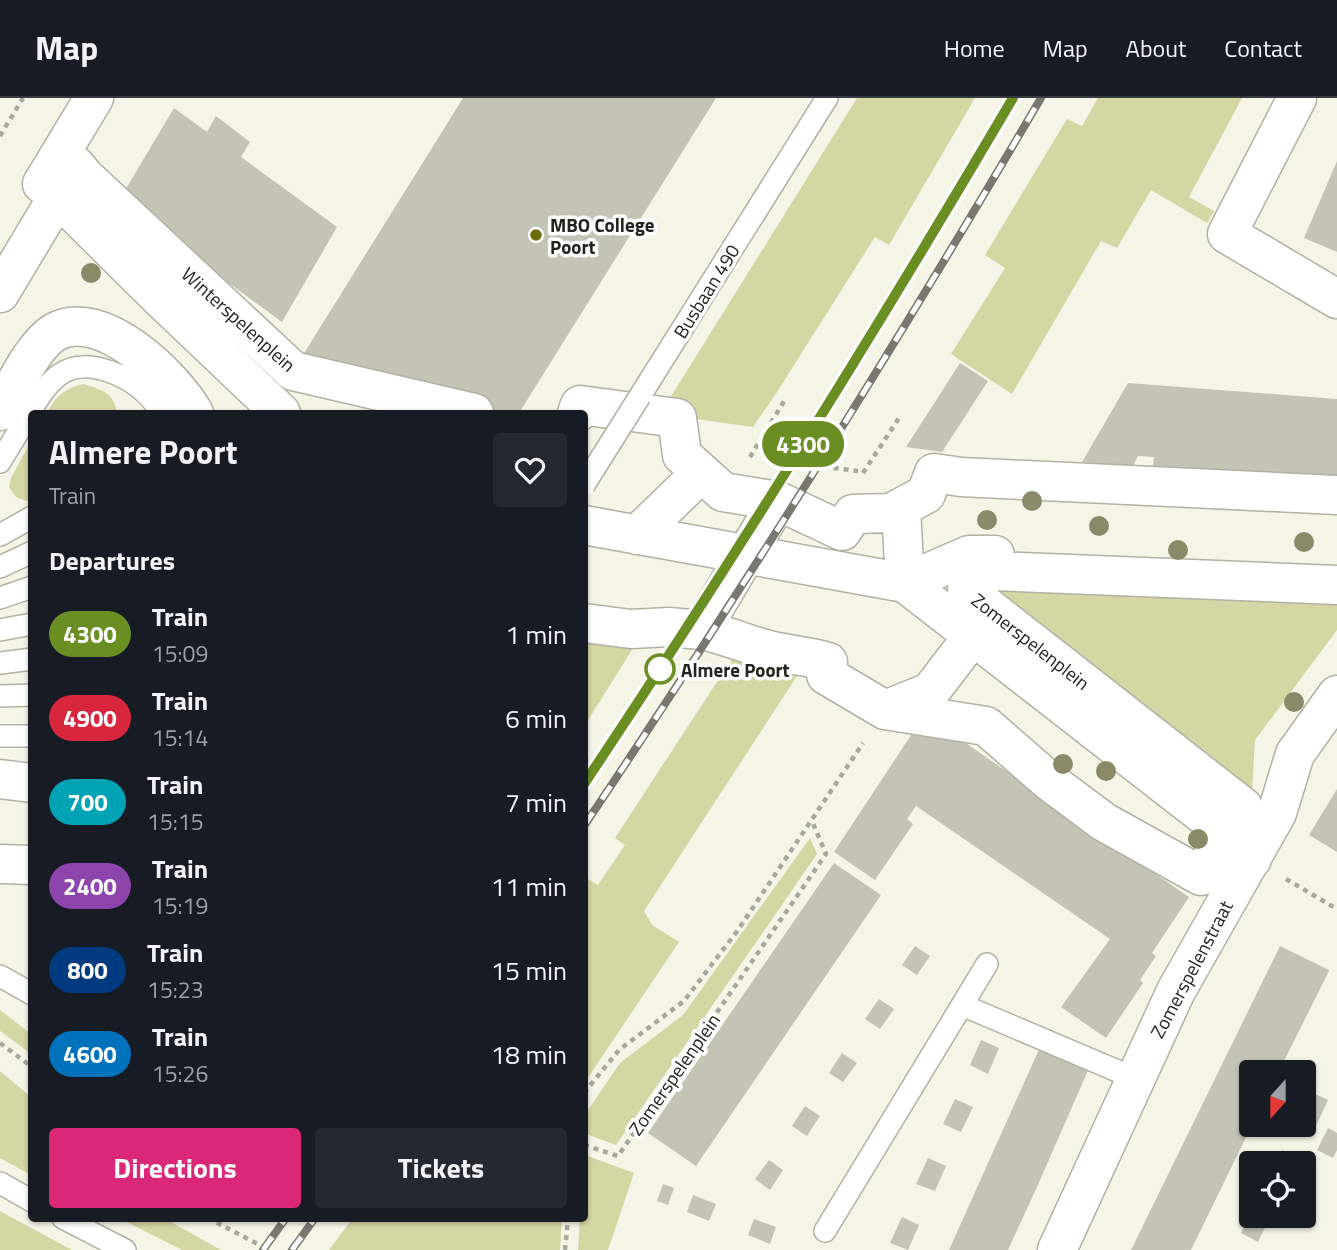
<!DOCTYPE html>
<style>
:root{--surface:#171b24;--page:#242831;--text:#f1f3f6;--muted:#9ea1a6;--line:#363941;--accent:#db2777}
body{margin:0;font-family:"Titillium Web",sans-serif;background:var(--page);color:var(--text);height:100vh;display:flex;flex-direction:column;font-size:26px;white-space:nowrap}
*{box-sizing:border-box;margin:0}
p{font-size:23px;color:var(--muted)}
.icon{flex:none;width:38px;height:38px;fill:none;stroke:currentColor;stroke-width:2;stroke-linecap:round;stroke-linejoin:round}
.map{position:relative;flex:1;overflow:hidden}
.side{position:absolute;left:28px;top:312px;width:560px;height:812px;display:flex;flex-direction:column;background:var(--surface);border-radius:7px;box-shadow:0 2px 5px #0004}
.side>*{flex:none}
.badge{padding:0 14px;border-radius:23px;font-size:24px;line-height:46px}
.needle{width:46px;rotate:201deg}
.tools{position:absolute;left:1239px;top:962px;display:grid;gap:14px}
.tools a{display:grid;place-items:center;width:77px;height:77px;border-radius:7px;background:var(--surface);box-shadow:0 2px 5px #0004;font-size:35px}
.map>.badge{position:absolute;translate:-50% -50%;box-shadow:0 0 0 4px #fff}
h2{padding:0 21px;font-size:26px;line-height:63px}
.round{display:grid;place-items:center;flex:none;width:74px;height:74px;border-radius:7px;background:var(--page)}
.overview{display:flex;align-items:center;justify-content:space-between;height:119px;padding:0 21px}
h1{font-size:33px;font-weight:700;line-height:52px}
.cta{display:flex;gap:14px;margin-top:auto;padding:14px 21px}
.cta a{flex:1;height:80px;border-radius:7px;background:var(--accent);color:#fff;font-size:28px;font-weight:700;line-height:80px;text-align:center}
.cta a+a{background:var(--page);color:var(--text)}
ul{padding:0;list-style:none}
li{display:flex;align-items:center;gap:21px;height:84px;padding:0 21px}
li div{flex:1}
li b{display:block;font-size:26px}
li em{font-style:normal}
li .badge{min-width:77px;font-weight:700;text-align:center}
header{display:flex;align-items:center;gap:42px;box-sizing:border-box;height:98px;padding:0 35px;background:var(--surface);border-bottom:2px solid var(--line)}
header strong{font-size:33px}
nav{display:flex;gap:38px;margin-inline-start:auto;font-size:24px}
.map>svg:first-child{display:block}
.green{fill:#d4d6a4}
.building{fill:#c3c4b6}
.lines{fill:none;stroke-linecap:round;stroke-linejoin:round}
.lane-casing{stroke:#b1b2a4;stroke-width:24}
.street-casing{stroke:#b1b2a4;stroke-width:41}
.path{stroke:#a8a99e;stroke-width:4.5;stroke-dasharray:5 5;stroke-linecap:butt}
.lane{stroke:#fff;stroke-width:21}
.street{stroke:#fff;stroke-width:38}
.rail-casing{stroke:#787870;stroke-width:8}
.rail{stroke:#fff;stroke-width:5;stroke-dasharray:16;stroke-linecap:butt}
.lane-bridge-casing{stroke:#b1b2a4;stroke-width:24;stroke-linecap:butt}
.lane-bridge{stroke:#fff;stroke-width:21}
.tree{fill:#8a8a68}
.line-casing{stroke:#fff;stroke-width:16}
.line{stroke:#6b8e23;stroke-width:10}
.poi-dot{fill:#6c6c0b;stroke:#fff;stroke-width:2.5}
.stop-dot{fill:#fff;stroke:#6b8e23;stroke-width:3.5}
.labels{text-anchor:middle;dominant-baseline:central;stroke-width:7;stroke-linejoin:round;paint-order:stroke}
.poi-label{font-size:19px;font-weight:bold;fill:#23231e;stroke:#fff;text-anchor:start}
.street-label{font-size:19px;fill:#23231e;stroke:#fff}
.stop-label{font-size:19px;font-weight:bold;fill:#23231e;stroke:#fff;text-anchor:start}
</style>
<header>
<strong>Map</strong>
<nav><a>Home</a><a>Map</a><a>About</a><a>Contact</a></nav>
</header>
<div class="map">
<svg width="1337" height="1152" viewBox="0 0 1337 1152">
<rect width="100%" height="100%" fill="#f4f5e7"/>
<path class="green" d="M857,0H975L889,147L875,139L777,294L753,329L660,316Z
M1098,0H1242L1189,99L1214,113L1207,125L1151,92L1117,150L1101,143L1012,296L951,256L1005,170L985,157L1067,21L1082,28Z
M83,286C102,292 114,294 117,315H47C56,298 64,291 83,286Z
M31,343V399L26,403L16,399L9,389L11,380Z
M970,472L1337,487V532L1255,642L1252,693Z
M585,525L640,539L585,627Z
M745,545L810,558L644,813L652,827L679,844L585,984V786L588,781L598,787L625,747L615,740L726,570Z
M810,740L817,756L616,1047L586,1036L588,1012L620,965L683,917Z
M0,912L31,936V956L0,933Z
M0,973L31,999V1077L0,1060Z
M585,1057L634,1075L608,1152H578L580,1120H584Z
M0,1113L72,1152H0Z
M119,1120H164L221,1152H182Z
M353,1120H562L560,1152H329Z"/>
<path class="building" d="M463,0H716L519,315H474L293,273Z
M174,10L207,34L216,18L250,44L241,59L337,129L282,224L118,104Z
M1337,63V154L1304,140Z
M960,265L988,283L942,354L906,349Z
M1128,285L1337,301V383L1153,369L1154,359L1138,358L1133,368L1082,364Z
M921,622L935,624L1189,799L1152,855L1156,858L1140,882L1143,885L1106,940L1061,909L1110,841L916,708L907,721L913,726L875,782L834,754Z
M1337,691V754L1309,737Z
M834,765L881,797L696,1068L648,1035Z
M915,848L930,858L917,877L902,867Z
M1280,848L1329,872L1328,875L1278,975H1251L1252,1027L1191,1152H1131Z
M879,901L894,911L880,931L865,921Z
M981,942L999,950L988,976L970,967Z
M1041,947L1090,968L1037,1089L1008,1152H949Z
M842,955L857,965L843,984L829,975Z
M1311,994L1328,1002L1316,1028L1304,1022V1008Z
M955,1001L973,1009L961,1034L943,1026Z
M805,1008L820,1018L807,1038L792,1028Z
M1328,1030L1337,1035V1052L1333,1060L1317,1052Z
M1282,1052L1300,1060L1297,1066H1275Z
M928,1060L946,1068L935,1093L916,1086Z
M769,1062L783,1072L770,1092L755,1081Z
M663,1086L674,1090L668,1107L657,1103Z
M1304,1091L1315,1097L1304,1120Z
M693,1097L716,1106L709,1123L687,1114Z
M1251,1114V1118H1271L1258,1144L1241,1135Z
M902,1119L919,1127L908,1152L890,1145Z
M754,1121L776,1129L770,1146L748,1137Z"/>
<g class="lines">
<defs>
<path id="lane" d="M640,298L827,0
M0,364C9,349 19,333 28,317C48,284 64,258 108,273C132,281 148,294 162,315
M0,437L32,419
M0,469L32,454
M0,500L32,489
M0,532L32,526
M0,565L32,561
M0,598L32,597
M0,638H32
M0,878L32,896
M962,907L1134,980
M0,1085L32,1103
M63,1120L125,1152
M825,1133L987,866"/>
<path id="street" d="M1297,0L1227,136L1337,201
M43,84L158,198L281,315
M42,86L94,0
M0,195L76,68L85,79L293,273L474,315
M0,313C13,291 33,247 55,234C101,208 173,279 194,315
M577,315L580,307L677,320L682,357L723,394L778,403L766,423
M1337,397L961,379L934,375L926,396L891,415L853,416L842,433L778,403L701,532C722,536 741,544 761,550C783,557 806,557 828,564L826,577L885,612L986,628L1049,683L1104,724L1201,778L1243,709L967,493L970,472L1337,487
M901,410L905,485L969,457H995
M584,427L905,485L1228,736L1252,761
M637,437L701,375
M584,525L631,531L669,529L701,532L714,511
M885,612L930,594L973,538
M0,681L32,685
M0,766L32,767
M1057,1152L1176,893L1277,715L1295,656L1337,597"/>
</defs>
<use href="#lane" class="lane-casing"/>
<use href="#street" class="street-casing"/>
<path class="path" d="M0,38L23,0
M750,359L786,300
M794,365L858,373
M863,375L901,317
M1286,781L1337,811
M0,945L32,969
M584,995L619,952L684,903L738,832L863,645
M584,1047L618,1058L826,756L812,723
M208,1120L269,1152
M565,1152L568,1120"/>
<use href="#lane" class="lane"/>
<use href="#street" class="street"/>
<defs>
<path id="rail" d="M584,686C733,461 876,233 1013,0
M584,728C744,490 896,247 1041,0
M263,1152L286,1120
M292,1152L315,1120"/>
</defs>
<use href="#rail" class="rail-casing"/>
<use href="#rail" class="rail"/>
<defs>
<path id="lane-bridge" d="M584,387L640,298"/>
</defs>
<use href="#lane-bridge" class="lane-bridge-casing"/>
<use href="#lane-bridge" class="lane-bridge"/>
</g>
<g class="tree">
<circle cx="91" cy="175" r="10"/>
<circle cx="1032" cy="403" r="10"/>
<circle cx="987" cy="422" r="10"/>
<circle cx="1099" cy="428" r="10"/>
<circle cx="1304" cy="444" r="10"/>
<circle cx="1178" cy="452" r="10"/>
<circle cx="1294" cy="604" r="10"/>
<circle cx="1063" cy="666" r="10"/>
<circle cx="1106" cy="673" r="10"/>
<circle cx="1198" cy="741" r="10"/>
</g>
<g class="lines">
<defs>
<path id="line" d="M584,686C734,461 876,233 1013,0"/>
</defs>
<use href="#line" class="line-casing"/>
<use href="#line" class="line"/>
</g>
<circle class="poi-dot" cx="536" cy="137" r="7"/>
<circle class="stop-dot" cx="660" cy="571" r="14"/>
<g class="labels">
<g class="poi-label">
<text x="550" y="126">MBO College<tspan x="550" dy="22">Poort</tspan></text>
</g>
<g class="street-label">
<text transform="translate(706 193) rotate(-58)">Busbaan 490</text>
<text transform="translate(239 221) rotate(42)">Winterspelenplein</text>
<text transform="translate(1031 543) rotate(38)">Zomerspelenplein</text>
<text transform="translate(1191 871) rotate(-62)">Zomerspelenstraat</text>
<text transform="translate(674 976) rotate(-55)">Zomerspelenplein</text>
</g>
<g class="stop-label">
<text x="681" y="571">Almere Poort</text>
</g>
</g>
</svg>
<div class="tools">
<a><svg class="needle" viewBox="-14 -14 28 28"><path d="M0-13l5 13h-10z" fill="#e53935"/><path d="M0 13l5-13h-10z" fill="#9ea1a6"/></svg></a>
<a><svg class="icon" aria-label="locate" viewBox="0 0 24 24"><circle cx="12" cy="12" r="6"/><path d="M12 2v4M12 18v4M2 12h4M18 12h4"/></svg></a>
</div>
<b class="badge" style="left:803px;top:346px;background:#6b8e23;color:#fff">4300</b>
<section class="side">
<div class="overview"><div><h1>Almere Poort</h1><p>Train</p></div><a class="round"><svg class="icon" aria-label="heart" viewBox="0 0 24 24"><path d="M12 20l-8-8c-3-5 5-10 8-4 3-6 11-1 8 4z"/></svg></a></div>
<h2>Departures</h2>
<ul>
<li><span class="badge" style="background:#6b8e23;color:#fff">4300</span><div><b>Train</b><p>15:09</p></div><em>1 min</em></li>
<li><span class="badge" style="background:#d7263d;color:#fff">4900</span><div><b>Train</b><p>15:14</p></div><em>6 min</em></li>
<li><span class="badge" style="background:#00a3b4;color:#fff">700</span><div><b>Train</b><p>15:15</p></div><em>7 min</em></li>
<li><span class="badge" style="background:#8e44ad;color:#fff">2400</span><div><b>Train</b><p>15:19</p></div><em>11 min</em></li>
<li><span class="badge" style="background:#003b80;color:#fff">800</span><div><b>Train</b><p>15:23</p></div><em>15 min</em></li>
<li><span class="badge" style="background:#0072bc;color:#fff">4600</span><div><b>Train</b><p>15:26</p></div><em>18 min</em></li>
</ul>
<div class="cta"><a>Directions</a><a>Tickets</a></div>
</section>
</div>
